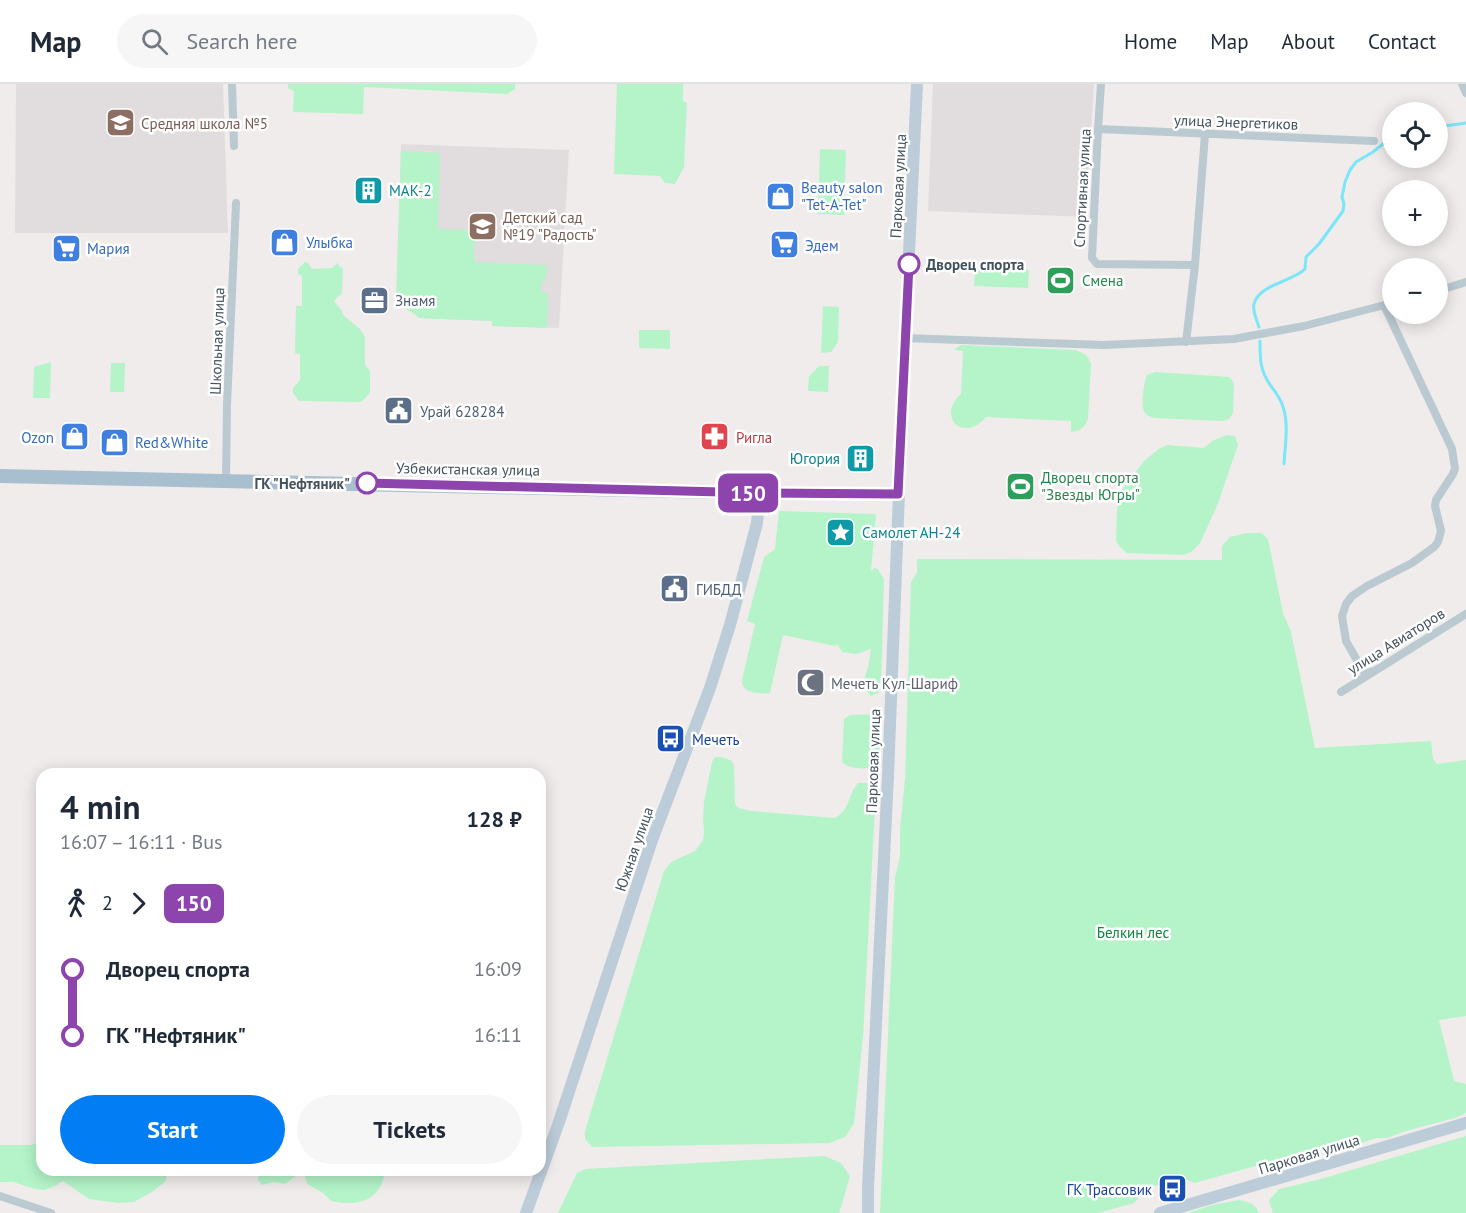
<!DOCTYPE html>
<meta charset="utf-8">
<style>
:root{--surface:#fff;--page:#f6f6f7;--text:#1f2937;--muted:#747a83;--line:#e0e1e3;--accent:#027df3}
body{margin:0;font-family:"PT Sans",sans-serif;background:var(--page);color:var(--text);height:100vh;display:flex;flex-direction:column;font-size:22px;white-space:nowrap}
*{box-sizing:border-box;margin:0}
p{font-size:20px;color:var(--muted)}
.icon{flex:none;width:33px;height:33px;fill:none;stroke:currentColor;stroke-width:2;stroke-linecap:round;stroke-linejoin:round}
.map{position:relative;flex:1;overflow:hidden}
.panel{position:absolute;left:36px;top:684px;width:510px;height:408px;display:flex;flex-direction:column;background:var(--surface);border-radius:18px;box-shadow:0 3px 15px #0003}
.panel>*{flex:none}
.badge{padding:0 12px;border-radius:9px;font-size:21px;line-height:39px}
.tools{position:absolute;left:1382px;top:18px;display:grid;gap:12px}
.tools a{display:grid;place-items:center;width:66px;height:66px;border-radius:50%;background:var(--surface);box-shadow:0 3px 15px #0003;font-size:30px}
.map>.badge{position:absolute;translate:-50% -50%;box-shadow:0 0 0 3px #fff}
.legs{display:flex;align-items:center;gap:9px;height:66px;padding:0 24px;font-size:20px}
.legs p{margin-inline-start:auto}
.headline{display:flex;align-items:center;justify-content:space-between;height:102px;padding:0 24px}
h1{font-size:33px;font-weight:600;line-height:45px}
.cta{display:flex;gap:12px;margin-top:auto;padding:12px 24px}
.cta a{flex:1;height:69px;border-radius:36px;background:var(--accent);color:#fff;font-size:24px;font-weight:600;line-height:69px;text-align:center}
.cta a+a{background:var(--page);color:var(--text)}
ul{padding:0 24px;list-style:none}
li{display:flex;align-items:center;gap:21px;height:66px;font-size:22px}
li i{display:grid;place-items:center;width:9px;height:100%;margin:0 8px;background:currentColor}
li i::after{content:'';width:15px;height:15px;margin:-8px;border:4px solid;border-radius:50%;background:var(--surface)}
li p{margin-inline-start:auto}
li:first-child i{background:linear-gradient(#0000 50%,currentColor 0)}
li:last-child i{background:linear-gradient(currentColor 50%,#0000 0)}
header{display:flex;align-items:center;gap:36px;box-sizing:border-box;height:84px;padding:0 30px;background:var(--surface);border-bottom:2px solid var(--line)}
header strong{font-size:28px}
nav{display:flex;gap:33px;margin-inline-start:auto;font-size:21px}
.search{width:420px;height:54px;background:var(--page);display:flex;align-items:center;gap:15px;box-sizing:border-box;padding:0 21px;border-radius:33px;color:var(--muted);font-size:22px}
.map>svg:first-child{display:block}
.education{fill:#e1ddde}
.green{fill:#b4f4c8}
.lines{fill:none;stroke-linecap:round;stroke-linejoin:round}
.stream{stroke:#7be6f7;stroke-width:3}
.minor{stroke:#bbc9d1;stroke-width:8}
.secondary{stroke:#bcccd9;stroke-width:12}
.primary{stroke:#a8bfd0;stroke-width:14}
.line-1-casing{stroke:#fff;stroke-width:14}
.line-1{stroke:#8e44ad;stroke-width:9}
.stop-1-dot{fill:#fff;stroke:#8e44ad;stroke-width:3}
.labels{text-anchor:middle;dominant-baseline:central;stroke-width:5;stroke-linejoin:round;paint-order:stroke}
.street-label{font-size:15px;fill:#43525c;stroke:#fff}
.education-label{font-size:15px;fill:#785e54;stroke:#fff;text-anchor:start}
.shop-label{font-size:15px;fill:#366cbe;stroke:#fff;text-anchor:start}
.culture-label{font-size:15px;fill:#0d838f;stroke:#fff;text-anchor:start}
.stop-label{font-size:15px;font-weight:bold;fill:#43525c;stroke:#fff;text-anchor:start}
.leisure-label{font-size:15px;fill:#27864d;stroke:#fff;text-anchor:start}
.service-label{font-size:15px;fill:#4e5e75;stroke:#fff;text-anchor:start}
.health-label{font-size:15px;fill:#be3a42;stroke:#fff;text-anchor:start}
.worship-label{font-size:15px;fill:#5b616d;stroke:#fff;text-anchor:start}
.transit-label{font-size:15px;fill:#164399;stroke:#fff;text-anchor:start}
.park-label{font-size:15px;fill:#0b863f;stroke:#fff}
</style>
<header>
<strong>Map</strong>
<div class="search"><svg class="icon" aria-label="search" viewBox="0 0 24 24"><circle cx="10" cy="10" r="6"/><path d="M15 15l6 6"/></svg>Search here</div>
<nav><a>Home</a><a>Map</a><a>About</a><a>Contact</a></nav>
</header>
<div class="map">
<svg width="1466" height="1129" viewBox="0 0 1466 1129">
<rect width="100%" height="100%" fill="#f0ecec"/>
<path class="education" d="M16,0H223L228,149H15Z
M933,0H1094L1086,133L928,127Z
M401,60L569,66L559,244L492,242V237L419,234L411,227L406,225L396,218Z"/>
<path class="green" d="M288,0H515V5L507,10L364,3L363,30L293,28L294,7L288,4Z
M617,0H683V17L687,19L684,83L675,100L665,99L660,92L614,90Z
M820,65L846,66L844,131L818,130Z
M401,67L440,69L438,145L475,146L474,178L547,181L546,196L542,197L541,208L548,209L547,244L492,242V237L419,234C412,227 404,224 396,218Z
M305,178L308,179L312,185L332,184L337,179L343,185L342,209L334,217L342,227L343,231L360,245L365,253V281L370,287V309L361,318L299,317L293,309V304L300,296V270L295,269L296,222H302V192L298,190V185Z
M975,183L1029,186L1028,204L974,202Z
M823,222L839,223L838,258L831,268L821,269Z
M639,246H670V265L639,264Z
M961,261L1076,266L1086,271L1091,279L1088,334C1086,343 1080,347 1071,348V337L986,333C963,360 936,332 961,310L963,267L955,266L956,264Z
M51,278L50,314H33L34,283Z
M111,279H125L124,308H110Z
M819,282H829L828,308L808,307L809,292Z
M1155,288L1229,293L1233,297L1234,301L1233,329L1229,335L1223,337L1154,334C1151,333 1147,332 1145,329C1140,323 1144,297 1147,291Z
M1227,351L1235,352L1238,361L1217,422L1200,459L1191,468L1183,471L1127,469L1119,462L1116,457L1117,425L1121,407L1144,377L1160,364L1168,361L1204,364L1212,357Z
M779,427L876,430L871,487L874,484L878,485L884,495L881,602L878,609L871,612L865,606L864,596L868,583L871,565L856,570L842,568L837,560L835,562L783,551L770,609C759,610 742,610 742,596L755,540L747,537L764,473L775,465Z
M1247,449H1262L1268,455L1283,529L1291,548L1315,664L1431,657L1433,675L1437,680L1466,676V932L1439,936L1454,997L1466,1000V1029L1455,1034L1406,1047L1387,1054H1377L1349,1063L1333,1065L1324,1064L1248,1084L1195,1099L1182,1094L1148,1104L1134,1119L1098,1129H880L895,793L900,773V745L905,695L911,498L917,489V475L1222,476V462L1230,453Z
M850,631C861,631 875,628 882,638L878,681C869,686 850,686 842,678L844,635Z
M715,673H722L732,677L734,682L735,720L739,724L751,727L835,734C851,725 847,712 858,699H870L876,704L863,953L854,1040L845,1053L829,1059L592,1063L585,1055V1047L664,787L671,778L695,767L703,756L704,747L703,734L704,718L712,678Z
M1466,1052V1129H1273L1269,1116L1279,1105L1321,1095Z
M42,1057V1086H166V1097L152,1108L134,1118L117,1119L89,1115L63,1097L55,1102L44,1106L35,1105L13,1098H0V1061H31Z
M824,1072L841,1079L850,1092L842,1120L839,1129H558L577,1089L585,1085Z
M268,1086H295L297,1091L285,1100L274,1098L262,1101L258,1096L259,1092Z
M304,1086H385C382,1117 358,1123 331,1117L323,1109L307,1100Z
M1239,1116C1248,1118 1255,1119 1259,1129H1188L1212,1121Z"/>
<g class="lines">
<path class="stream" d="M1437,43L1466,39
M1259,243C1257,237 1252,226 1254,220C1259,200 1294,197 1305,185L1306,173L1319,160L1343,127L1344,120L1342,113L1345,98L1350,86L1356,78L1373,68L1389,55L1392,56
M1260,257C1260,276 1260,287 1271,302C1276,309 1281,315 1283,323C1289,340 1285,362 1284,380"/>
<path class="minor" d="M232,0L234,62
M1101,0L1098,45L1092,174L1097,180L1195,181
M1462,0L1466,9
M1098,45L1374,57
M1437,207L1466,198
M905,254L1104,261L1234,255L1304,242L1392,219
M1186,258L1195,181L1205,50
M226,396L227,321L236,119
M1373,587L1367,589L1363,587L1346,557L1342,532L1346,520L1352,512L1367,502L1412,479L1434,463L1438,458L1441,447L1435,422L1436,416L1453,390L1455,385L1452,365L1384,221
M1341,608L1466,530
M0,1112L51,1129"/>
<path class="secondary" d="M526,1129L558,1041L652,756L710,604L730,541L757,439L760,409L898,410
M868,1129V1104L888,692L905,254L917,0
M1160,1129L1466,1039"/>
<path class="primary" d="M0,392L760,409"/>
</g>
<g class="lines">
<defs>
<path id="line-1" d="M367,399L760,409L898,410L909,180"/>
</defs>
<use href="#line-1" class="line-1-casing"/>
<use href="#line-1" class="line-1"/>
</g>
<defs>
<symbol id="school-square" viewBox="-11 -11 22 22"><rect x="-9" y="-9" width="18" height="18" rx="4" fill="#8d6e63" stroke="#fff"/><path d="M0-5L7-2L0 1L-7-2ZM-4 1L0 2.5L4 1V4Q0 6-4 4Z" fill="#fff"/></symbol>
<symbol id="building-square" viewBox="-11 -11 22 22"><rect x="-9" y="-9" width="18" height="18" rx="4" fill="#0f9aa8" stroke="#fff"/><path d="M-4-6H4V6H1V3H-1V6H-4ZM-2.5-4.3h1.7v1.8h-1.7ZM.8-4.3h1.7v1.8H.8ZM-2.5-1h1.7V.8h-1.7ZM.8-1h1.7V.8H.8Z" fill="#fff"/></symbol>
<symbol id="shop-square" viewBox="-11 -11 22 22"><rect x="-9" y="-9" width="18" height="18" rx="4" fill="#3f7fe0" stroke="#fff"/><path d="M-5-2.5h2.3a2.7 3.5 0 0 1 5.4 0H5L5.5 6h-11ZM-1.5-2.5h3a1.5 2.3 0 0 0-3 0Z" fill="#fff"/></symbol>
<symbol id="supermarket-square" viewBox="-11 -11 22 22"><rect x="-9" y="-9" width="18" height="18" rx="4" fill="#3f7fe0" stroke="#fff"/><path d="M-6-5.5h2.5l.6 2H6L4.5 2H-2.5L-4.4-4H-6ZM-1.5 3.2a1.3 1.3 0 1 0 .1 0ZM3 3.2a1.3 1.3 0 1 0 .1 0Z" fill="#fff"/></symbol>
<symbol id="stadium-square" viewBox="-11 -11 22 22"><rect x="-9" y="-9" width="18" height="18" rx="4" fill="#2e9e5b" stroke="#fff"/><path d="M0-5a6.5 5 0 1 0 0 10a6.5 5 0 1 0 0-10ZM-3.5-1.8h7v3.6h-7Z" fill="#fff"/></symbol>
<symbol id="office-square" viewBox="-11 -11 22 22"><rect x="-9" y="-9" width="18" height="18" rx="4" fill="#5c6f8a" stroke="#fff"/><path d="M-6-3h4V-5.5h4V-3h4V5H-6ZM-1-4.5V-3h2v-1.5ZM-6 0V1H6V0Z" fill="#fff"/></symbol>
<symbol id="civic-square" viewBox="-11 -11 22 22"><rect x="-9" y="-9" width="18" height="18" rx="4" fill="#5c6f8a" stroke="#fff"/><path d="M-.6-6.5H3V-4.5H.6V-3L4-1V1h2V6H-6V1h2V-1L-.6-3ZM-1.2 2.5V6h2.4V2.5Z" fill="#fff"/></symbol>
<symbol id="pharmacy-square" viewBox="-11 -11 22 22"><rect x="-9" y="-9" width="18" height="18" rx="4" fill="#e0444e" stroke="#fff"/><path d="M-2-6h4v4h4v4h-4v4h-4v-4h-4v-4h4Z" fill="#fff"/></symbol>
<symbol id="sight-square" viewBox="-11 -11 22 22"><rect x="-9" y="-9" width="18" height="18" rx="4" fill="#0f9aa8" stroke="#fff"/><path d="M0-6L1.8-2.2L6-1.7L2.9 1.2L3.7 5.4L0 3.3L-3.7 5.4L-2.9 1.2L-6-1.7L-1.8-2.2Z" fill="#fff"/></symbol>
<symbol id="mosque-square" viewBox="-11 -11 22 22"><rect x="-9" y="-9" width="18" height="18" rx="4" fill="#6b7280" stroke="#fff"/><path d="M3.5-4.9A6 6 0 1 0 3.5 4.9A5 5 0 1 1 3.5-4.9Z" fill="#fff"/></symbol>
<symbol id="bus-square" viewBox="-11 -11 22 22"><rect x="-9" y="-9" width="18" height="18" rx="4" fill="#1a4fb4" stroke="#fff"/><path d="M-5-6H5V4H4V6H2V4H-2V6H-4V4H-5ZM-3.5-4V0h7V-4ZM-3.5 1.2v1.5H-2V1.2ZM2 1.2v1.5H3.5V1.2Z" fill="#fff"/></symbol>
</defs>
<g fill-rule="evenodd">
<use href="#school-square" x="104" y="22" width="33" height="33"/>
<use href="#building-square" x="352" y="90" width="33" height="33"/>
<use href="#shop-square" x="764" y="96" width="33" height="33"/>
<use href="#school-square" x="466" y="126" width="33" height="33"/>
<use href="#shop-square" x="268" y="142" width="33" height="33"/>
<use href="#supermarket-square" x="768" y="144" width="33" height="33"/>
<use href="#supermarket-square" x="50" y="148" width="33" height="33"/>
<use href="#stadium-square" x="1044" y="180" width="33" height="33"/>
<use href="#office-square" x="358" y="200" width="33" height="33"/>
<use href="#civic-square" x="382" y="310" width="33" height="33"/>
<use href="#shop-square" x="58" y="336" width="33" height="33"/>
<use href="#pharmacy-square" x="698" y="336" width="33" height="33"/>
<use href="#shop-square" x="98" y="342" width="33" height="33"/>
<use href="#building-square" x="844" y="358" width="33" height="33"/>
<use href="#stadium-square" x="1004" y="386" width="33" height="33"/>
<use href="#sight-square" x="824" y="432" width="33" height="33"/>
<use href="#civic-square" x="658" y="488" width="33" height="33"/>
<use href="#mosque-square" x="794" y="582" width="33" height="33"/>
<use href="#bus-square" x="654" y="638" width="33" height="33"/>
<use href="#bus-square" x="1156" y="1088" width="33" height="33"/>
</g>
<g class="stop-1-dot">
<circle cx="909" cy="180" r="10"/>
<circle cx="367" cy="399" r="10"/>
</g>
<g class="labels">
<g class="street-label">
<text transform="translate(1236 38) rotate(2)">улица Энергетиков</text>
<text transform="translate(898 102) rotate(-87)">Парковая улица</text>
<text transform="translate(1082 104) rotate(-87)">Спортивная улица</text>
<text transform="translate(217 257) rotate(-88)">Школьная улица</text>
<text transform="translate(468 385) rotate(1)">Узбекистанская улица</text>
<text transform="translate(1396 557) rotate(-32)">улица Авиаторов</text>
<text transform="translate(873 677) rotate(-88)">Парковая улица</text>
<text transform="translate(634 765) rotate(-71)">Южная улица</text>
<text transform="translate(1309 1070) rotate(-17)">Парковая улица</text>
</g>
<g class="education-label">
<text x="141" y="39">Средняя школа №5</text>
<text x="503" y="133">Детский сад<tspan x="503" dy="17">№19 "Радость"</tspan></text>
</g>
<g class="shop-label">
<text x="801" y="103">Beauty salon<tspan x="801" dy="17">"Tet-A-Tet"</tspan></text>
<text x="306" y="158">Улыбка</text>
<text x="805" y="161">Эдем</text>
<text x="87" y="164">Мария</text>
<text x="54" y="353" text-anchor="end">Ozon</text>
<text x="135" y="358">Red&amp;White</text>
</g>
<g class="culture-label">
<text x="389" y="106">МАК-2</text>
<text x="840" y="374" text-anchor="end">Югория</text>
<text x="862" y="448">Самолет АН-24</text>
</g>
<g class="stop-label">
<text x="926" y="180">Дворец спорта</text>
<text x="350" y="399" text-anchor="end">ГК "Нефтяник"</text>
</g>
<g class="leisure-label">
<text x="1082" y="196">Смена</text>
<text x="1041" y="393">Дворец спорта<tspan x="1041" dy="17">"Звезды Югры"</tspan></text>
</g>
<g class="service-label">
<text x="395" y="216">Знамя</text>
<text x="420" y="327">Урай 628284</text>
<text x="696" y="505">ГИБДД</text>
</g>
<g class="health-label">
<text x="736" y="353">Ригла</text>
</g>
<g class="worship-label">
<text x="831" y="599">Мечеть Кул-Шариф</text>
</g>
<g class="transit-label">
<text x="692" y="655">Мечеть</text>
<text x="1152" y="1105" text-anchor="end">ГК Трассовик</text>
</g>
<g class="park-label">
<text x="1133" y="848">Белкин лес</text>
</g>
</g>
</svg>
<div class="tools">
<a><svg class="icon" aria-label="locate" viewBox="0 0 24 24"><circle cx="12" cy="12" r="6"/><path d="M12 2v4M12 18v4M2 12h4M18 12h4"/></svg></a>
<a>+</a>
<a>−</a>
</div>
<b class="badge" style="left:748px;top:409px;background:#8e44ad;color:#fff">150</b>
<section class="panel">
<div class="headline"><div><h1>4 min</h1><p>16:07 – 16:11 · Bus</p></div><b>128 ₽</b></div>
<div class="legs"><svg class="icon" aria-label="walk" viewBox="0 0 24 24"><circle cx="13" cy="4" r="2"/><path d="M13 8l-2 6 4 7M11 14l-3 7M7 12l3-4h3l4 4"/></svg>2<svg class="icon" aria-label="forward" viewBox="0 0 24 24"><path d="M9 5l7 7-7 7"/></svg><b class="badge" style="background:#8e44ad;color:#fff">150</b></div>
<ul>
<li><i style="color:#8e44ad"></i><b>Дворец спорта</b><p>16:09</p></li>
<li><i style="color:#8e44ad"></i><b>ГК &quot;Нефтяник&quot;</b><p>16:11</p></li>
</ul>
<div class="cta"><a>Start</a><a>Tickets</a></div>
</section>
</div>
